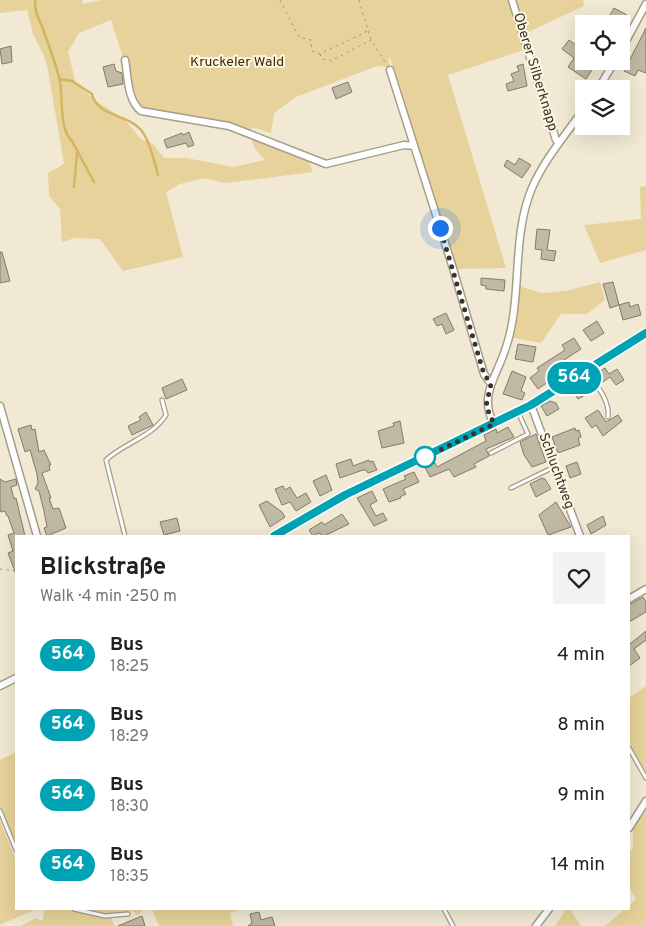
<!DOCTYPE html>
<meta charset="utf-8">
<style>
:root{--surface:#fff;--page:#f2f2f2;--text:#202124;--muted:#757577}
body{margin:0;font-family:Overpass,sans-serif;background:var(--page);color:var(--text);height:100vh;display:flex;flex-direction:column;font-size:19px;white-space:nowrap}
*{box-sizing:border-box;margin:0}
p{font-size:16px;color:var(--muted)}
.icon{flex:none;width:28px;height:28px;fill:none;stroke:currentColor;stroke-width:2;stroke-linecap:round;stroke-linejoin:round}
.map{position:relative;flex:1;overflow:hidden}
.details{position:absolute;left:15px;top:535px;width:615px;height:375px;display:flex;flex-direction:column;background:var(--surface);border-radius:0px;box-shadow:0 5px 20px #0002}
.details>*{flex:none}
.badge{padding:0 10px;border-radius:16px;font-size:18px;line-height:32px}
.controls{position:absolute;left:575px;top:15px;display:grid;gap:10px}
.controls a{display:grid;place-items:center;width:55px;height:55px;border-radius:0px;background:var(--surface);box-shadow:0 5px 20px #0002;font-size:25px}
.you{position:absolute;width:25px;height:25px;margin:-12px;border:4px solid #fff;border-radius:50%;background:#1a73e8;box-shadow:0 0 0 8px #1a73e833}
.map>.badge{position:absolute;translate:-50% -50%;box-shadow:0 0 0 2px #fff}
.round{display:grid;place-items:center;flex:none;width:52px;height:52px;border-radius:0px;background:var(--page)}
.head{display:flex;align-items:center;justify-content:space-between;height:85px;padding:0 25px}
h1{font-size:24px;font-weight:700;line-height:38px}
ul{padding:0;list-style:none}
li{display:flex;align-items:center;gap:15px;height:70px;padding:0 25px}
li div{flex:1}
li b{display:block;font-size:19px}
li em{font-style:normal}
li .badge{min-width:55px;font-weight:700;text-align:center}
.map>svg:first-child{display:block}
.green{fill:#e6d29a}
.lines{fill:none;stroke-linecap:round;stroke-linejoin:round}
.stream{stroke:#d4b55f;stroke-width:2.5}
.building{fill:#c0b9a4;stroke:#827b68}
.lane-casing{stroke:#a69e8a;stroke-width:5.5}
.street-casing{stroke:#a69e8a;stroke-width:9}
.path{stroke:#9d9787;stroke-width:1;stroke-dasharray:2.5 4;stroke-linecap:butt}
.lane{stroke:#fff;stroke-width:3}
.street{stroke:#fff;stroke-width:6}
.line-casing{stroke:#fff;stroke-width:11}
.line{stroke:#00a3b4;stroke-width:8}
.walk{stroke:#37342c;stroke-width:5;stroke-dasharray:0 9}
.stop-dot{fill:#fff;stroke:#00a3b4;stroke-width:2.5}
.labels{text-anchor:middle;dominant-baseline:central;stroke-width:4;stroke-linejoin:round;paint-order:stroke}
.park-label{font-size:14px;fill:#362902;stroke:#fef6e1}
.street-label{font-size:14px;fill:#37342c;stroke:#fef6e1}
</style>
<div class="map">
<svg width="646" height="926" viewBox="0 0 646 926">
<rect width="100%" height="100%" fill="#f1e9d3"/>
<path class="green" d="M0,0H82L83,4L101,0H508L524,50L448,75L506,268L456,269L390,58H388L392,72L388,67L377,66L296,97L274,113L271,133L252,127L251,131L211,120L143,109L138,105L111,20L79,33L68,52L76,84L99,103L124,119L141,139L153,144L164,158H186L234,167L265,160L255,149L250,136L309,162L313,172L225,183L205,178L180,184L166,192L183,257L123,271L100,239L75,238L62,242L60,209L49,196L48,173L64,164L48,70L44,56L33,34L27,10L0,13Z
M516,0H583L584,6L526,33Z
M646,186V250L600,263L584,225L641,219L640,187Z
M600,282L605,300L587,314H561L541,343L509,337L515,285L542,293L566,291Z
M646,686V778L629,748V698Z
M16,752V846L0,807V760Z
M646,805V926H605L625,909H629V906L636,899L629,887V852L633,849V826Z
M0,821L16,860V909H36L0,925Z
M45,909H141L142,912L137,915L133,911L110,914L114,926H21L36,918L42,921Z
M152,909H242L230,913L233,926H159Z
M566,909H570L581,926H555Z"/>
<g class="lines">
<path class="stream" d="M35,0C35,14 38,16 43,29C48,44 57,67 60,81C63,97 59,130 72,141L94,182
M59,79L72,81L92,94C97,117 128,114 141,130C150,141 154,161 158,175
M74,187L77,153"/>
</g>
<path class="building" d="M614,8L627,15L622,24H605Z
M646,28V73L638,70L635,76L624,71Z
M569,40L584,51V61L594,67L586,79L568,67L574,58L562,49Z
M11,46L12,62L2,64L0,49Z
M114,64L116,71L122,73L123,84L108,87L103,67Z
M523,64L527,86L508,91L506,84L514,81L511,74L519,71L517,66Z
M348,82L352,92L336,99L332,88Z
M189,132L194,145L188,147L186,143L167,148L164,140L182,133L183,135Z
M519,158L531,165L522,178L504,166L507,160L515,165Z
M537,229L550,230L547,250L556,251L554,261L541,259L542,250L535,249Z
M0,252H2L10,281L0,283Z
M481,278L505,280L504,291L486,289V286L481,285Z
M613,282L619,305L629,302L630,307L638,304L641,315L623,320L619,305L610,308L603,284Z
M446,313L454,330L446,334L442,324L437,326L433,319Z
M597,321L604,333L591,341L583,330Z
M574,338L581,349L561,362L566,369L538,389L530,378L539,371L537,368L565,350L562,345Z
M518,344L536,347L533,362L515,359Z
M605,368L609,374L617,369L624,380L616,385L610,377L600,384L594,375Z
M512,371L526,377L521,391L525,393L522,400L503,394Z
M182,379L187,390L166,399L162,388Z
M588,379L592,385L584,390L587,394L578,399L572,390Z
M550,401L556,403L559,409L547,416L541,406Z
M598,410L606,422L618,415L622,421L603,436L596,425L592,428L585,418Z
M146,412L153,425L132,435L128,426L141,420L139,417Z
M400,421L404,443L382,448L378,431L394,426L393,423Z
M31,425L32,430L35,429L39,452L44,450L51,465H49L50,470L42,473L51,498H49L53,509L59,508L66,528L47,536L44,528L47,527L44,511L39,491L35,489L38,483L37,474L30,450L25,452L18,429Z
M508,427L514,437L486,449L489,456L474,464L476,467L454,477L449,469L430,477L425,467L435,463L437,467L486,441L484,435L496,429L497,433Z
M575,428L576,431L579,430L581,437L578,438L580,445L558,453L552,437Z
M536,434L546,462L532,467L524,455L520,442Z
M351,459L353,466L369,460L370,462L373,461L377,470L368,473L366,470H363L340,478L336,464Z
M577,462L581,474L570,478L566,466Z
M414,472L419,482L403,489L406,494L400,497L401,498L389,502L383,489L406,479L404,476Z
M326,475L332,490L320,496L313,481Z
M542,478L545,479L551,489L536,497L530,484Z
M0,479L5,482L16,479L17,485L11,487L14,499L16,498L25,536H16V574L8,553L13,551L8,535L14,533L8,516H7L5,511L1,512L0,508Z
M283,486L285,490L290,487L297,498L306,493L311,502L296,511L290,502L282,505L275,489Z
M372,491L377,501L370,505L376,516L383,513L387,520L374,526L357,498Z
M267,501L282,512L285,517L270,527L259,505Z
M556,502L571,527L548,535L539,515Z
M342,514L349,524L324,536L319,533L313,536L309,530L322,522L324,525Z
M603,516L606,525L591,534L587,525Z
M177,518L180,531L164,535L160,522Z
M643,597L646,602V612L629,622V605Z
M646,631V640L634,649L640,658L629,666V643L630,644Z
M259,912L261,920L272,917L275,926H248L252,923L250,914Z
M142,916L145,926H118Z"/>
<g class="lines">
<defs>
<path id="lane" d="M587,371C596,385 610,400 608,417
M491,453L528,434L518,412
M511,488L554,467
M125,536L106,460C124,443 152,437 166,415L162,400
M629,748L646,778
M0,811L16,850
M74,909L105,916L128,914
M444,909L453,926"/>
<path id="street" d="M512,0L556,140L559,143
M621,50L646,4
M125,60C128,76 127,100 141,111L229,126L326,164L404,145L414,146
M390,70L452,265L484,374L491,384
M598,89L615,61
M531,405L580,536
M0,406L37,536
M494,424C479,397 495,379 504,353C524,301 510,240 532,188C544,160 566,134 584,109
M274,536L345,495L531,405L646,333
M629,599L646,589
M0,686L16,678
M629,828L646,801
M536,926L549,909"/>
</defs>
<use href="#lane" class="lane-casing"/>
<use href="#street" class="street-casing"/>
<path class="path" d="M280,0L299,37L311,40L312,51L320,54
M359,0L371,40L387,65
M367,31C352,40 336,45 320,54L322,59L331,61L371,40
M0,569L16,571"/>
<use href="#lane" class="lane"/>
<use href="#street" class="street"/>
</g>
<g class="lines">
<defs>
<path id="line" d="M274,536L345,495L531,405L646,333"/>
</defs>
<use href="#line" class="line-casing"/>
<use href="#line" class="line"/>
<path class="walk" d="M425,457L494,424L486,406L491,384L484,374L440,228"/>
</g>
<circle class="stop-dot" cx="425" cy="457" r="10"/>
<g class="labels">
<g class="park-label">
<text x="237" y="62">Kruckeler Wald</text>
</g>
<g class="street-label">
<text transform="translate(535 72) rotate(73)">Oberer Silberknapp</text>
<text transform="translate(556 471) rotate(70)">Schluchtweg</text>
</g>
</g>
</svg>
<div class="controls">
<a><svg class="icon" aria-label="locate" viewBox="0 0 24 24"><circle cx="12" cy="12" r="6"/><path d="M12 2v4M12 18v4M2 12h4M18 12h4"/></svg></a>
<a><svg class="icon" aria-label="layers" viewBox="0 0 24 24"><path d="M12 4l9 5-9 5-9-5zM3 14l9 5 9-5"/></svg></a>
</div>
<div class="you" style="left:440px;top:228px"></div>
<b class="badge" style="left:574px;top:378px;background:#00a3b4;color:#fff">564</b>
<section class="details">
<div class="head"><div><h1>Blickstraße</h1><p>Walk · 4 min · 250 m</p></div><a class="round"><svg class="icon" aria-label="heart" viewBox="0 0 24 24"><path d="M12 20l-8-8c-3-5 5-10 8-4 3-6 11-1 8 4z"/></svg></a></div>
<ul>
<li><span class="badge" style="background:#00a3b4;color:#fff">564</span><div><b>Bus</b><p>18:25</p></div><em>4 min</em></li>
<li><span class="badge" style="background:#00a3b4;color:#fff">564</span><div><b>Bus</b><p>18:29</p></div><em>8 min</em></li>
<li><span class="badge" style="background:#00a3b4;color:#fff">564</span><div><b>Bus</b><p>18:30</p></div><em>9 min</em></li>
<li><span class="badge" style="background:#00a3b4;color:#fff">564</span><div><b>Bus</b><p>18:35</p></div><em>14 min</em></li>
</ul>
</section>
</div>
